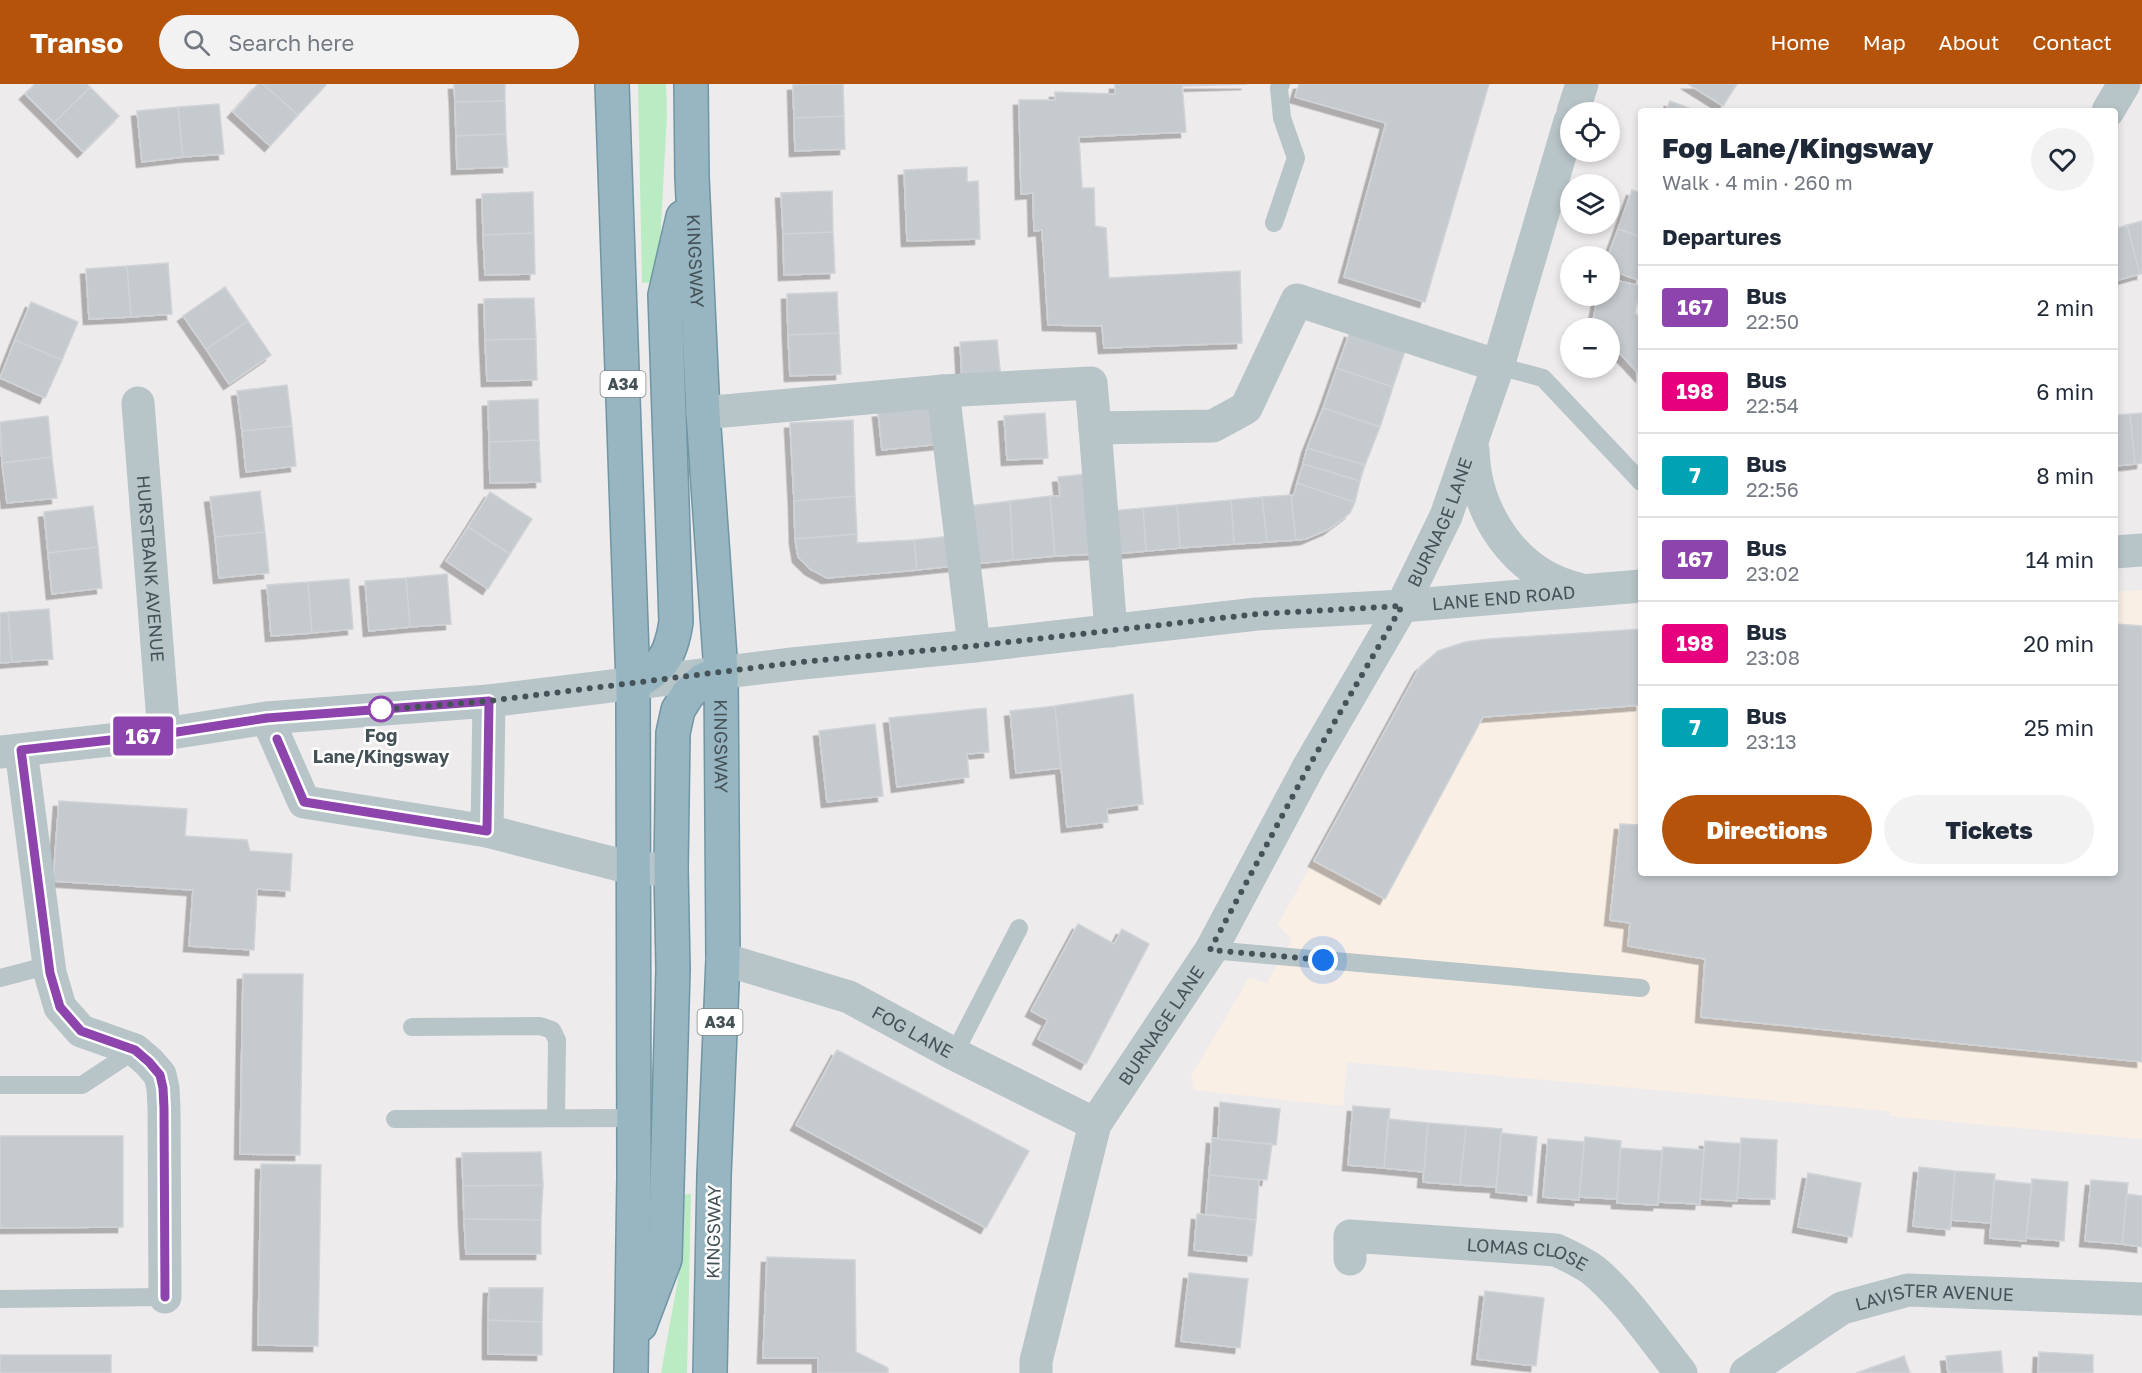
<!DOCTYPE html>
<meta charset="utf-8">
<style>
:root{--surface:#fff;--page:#f2f2f3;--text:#1f2937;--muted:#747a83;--line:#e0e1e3;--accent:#b45309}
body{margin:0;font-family:"Golos Text",sans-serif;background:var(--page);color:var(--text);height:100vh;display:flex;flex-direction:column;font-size:22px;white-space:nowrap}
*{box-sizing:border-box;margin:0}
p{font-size:20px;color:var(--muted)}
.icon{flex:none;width:33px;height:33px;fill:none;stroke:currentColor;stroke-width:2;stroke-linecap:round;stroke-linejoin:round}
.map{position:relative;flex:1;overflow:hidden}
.panel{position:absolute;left:1638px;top:24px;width:480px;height:768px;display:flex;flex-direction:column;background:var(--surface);border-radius:6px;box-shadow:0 3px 9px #0003}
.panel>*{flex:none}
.badge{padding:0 12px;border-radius:4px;font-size:21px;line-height:39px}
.fabs{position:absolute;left:1560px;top:18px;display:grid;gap:12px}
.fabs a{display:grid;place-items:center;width:60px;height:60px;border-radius:50%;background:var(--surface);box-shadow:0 3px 9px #0003;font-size:30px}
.you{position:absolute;width:30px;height:30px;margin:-15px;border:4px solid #fff;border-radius:50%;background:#1a73e8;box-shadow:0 0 0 9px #1a73e833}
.map>.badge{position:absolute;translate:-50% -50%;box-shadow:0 0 0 3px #fff}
h2{padding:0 24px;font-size:22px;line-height:54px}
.round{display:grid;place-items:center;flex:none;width:63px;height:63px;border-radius:32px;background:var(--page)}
.summary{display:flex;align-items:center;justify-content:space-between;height:102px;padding:0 24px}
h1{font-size:28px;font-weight:800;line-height:45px}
.primary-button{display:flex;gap:12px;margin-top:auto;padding:12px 24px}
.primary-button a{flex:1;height:69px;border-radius:36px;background:var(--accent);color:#fff;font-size:24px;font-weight:800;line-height:69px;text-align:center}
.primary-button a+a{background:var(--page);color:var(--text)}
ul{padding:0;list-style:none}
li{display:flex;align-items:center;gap:18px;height:84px;padding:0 24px;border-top:2px solid var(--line)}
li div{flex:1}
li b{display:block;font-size:22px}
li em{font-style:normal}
li .badge{min-width:66px;font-weight:700;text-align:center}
header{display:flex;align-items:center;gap:36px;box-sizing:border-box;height:84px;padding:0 30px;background:var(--accent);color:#fff}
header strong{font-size:28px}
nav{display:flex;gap:33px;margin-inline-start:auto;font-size:21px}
.search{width:420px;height:54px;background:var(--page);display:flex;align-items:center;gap:15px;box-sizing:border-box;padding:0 21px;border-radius:33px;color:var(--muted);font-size:22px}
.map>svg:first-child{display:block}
.commercial{fill:#faefe4}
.green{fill:#baebc3}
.building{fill:#c5cace;stroke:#d0d3d7;stroke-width:1.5;filter:url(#shadow)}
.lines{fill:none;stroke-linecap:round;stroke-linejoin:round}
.trunk-casing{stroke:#7095a4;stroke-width:36}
.service{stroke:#b7c4c8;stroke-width:18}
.minor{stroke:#b7c4c8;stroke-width:33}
.trunk{stroke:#98b6c2;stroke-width:33}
.line-casing{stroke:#fff;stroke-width:14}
.line{stroke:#8e44ad;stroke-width:9}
.walk{stroke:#455358;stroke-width:6;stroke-dasharray:0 10.8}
.stop-dot{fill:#fff;stroke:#8e44ad;stroke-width:3}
.labels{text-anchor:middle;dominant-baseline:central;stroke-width:5;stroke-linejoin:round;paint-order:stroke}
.shield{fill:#fff;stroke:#7d878a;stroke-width:1.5}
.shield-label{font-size:16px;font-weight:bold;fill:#455358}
.street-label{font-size:18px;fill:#455358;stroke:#fff}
.stop-label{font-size:18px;font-weight:bold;fill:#455358;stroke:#fff}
</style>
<header>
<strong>Transo</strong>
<div class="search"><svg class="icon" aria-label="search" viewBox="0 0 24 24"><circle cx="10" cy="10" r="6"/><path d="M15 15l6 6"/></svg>Search here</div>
<nav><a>Home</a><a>Map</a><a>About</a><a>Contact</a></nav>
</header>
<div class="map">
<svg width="2142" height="1289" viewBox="0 0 2142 1289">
<defs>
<filter id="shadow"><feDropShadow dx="-5.5" dy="5.5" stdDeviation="0" flood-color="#0004"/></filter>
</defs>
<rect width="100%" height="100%" fill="#eeebec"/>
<path class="commercial" d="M2142,506V1055L1890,1032L1889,1027L1347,978L1343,1022L1194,1006L1191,992L1249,894L1267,899L1292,855L1278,841L1420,583L1438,567L1465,558L1488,555L1641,545V789H2115V508Z"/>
<path class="green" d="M638,0H666L667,30L658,198L642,199Z
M691,1110L687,1289H661L682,1173V1111Z"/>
<path class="building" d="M35,0H86L90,3L54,39L25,10Z
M258,0H263L298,31L270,62L233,28Z
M263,0H325L326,1L298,31Z
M454,0H505V17L455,18Z
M843,0L844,32L794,34L793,1Z
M1115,0H1182L1186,48L1079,53L1082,104H1094L1095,142L1106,144L1109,194L1240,187L1242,259L1104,264L1102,242L1048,241L1042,146L1034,147L1033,109L1021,110L1019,16H1055V8L1115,10Z
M1183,0H1247L1183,2Z
M1299,0H1489L1425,218L1344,193L1386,39L1295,13Z
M1688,0H1737L1723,22Z
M90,3L119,32L83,68L54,39Z
M505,17L506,50L456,52L455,18Z
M1670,17L1697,27H1666Z
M219,20L224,70L183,73L178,23Z
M178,23L183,73L142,78L137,27Z
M844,32L845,65L795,67L794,34Z
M506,50L508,83L457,85L456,52Z
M967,83V98L978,97L980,155L907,157L904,86Z
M1632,106L1641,109V153L1618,145Z
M832,107L833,148L783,150L781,109Z
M533,108L534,149L483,151L482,110Z
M2142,137V190H2140L2127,141Z
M2127,141L2140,190L2115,197V145Z
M1618,145L1641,153V197L1610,186L1608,172Z
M833,148L835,189L784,191L783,150Z
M534,149L535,190L485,191L483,151Z
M168,179L172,230L131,233L127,182Z
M127,182L131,233L89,235L86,185Z
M1610,195L1641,202L1635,229L1641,235V292L1610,259V244H1595L1592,241L1598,212H1610Z
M225,203L248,237L206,265L183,232Z
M837,208L839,249L788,251L787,210Z
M534,214L536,255L485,256L484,215Z
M31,218L78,238L62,276L15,256Z
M248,237L271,271L229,300L206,265Z
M1350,248L1405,267L1393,303L1337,284Z
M839,249L841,290L790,292L788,251Z
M536,255L537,296L487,297L485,256Z
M15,256L62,276L45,314L0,294Z
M997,256L1001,295H962L960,258Z
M1337,284L1393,303L1380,343L1323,324Z
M287,301L292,342L242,347L237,307Z
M538,315L539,356L489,358L488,317Z
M936,322L940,360L882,366L878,328Z
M1323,324L1380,343L1365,381L1307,364Z
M1045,329L1048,374L1007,376L1004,332Z
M2142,329V379L2135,380L2130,330Z
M2130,330L2135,380L2115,382V331Z
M48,332L52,373L2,379L0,338Z
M853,336L855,412L794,417L790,339Z
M292,342L296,382L246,388L242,347Z
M539,356L541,398L490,399L489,358Z
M1307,364L1365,381L1360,397L1303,380Z
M52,373L57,414L7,419L2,379Z
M1303,380L1360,397L1355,418L1297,399Z
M1087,390L1094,470L1055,472L1050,412H1060L1058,393Z
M1297,399L1355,418L1350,429L1329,445L1306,455L1296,456L1291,411H1294Z
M260,407L265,448L215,453L210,413Z
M490,408L532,435L510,470L468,443Z
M1291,411L1296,456L1267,458L1262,413Z
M855,412L857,450L795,455L794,417Z
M1050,412L1055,472L1013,476L1010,417Z
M1262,413L1267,458L1234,460L1231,416Z
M1231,416L1234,460L1180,464L1177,421Z
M1010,417L1013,476L974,480L969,422Z
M1177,421L1180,464L1146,467L1143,424Z
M93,422L98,463L48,469L44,428Z
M1143,424L1146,467L1115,470L1111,427Z
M468,443L510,470L488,505L446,477Z
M265,448L269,489L219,494L215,453Z
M857,450V459L914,456L917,486L827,494L810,485L798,473L795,455Z
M952,452L954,482L917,486L914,456Z
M98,463L102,504L52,510L48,469Z
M447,490L451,540L410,543L406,494Z
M406,494L410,543L369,547L365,497Z
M349,495L353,545L312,549L308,498Z
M308,498L312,549L271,552L267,501Z
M49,525L53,575L12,578L8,528Z
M8,528L12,578L0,579V529Z
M2115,540L2142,542V978L1701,933L1705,875L1628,862L1630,839L1610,836L1620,740L1641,741V789H2115Z
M1641,545V621L1483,633L1385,815L1314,777L1420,583L1438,567L1465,558L1488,555Z
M1133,610L1143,720L1107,725L1108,738L1067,743L1055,622Z
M1055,622L1061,684L1016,689L1010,627Z
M986,624L989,668L967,670L969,693L897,703L889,634Z
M875,640L883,712L827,718L819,647Z
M59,717L187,725L185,752L247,756L250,767L292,770L290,807L257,805L254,866L189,862L193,806L53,797Z
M1078,840L1114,860L1122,845L1149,860L1086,980L1038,955L1048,936L1031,927Z
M243,890H303L300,1071L240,1070Z
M837,966L1029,1067L986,1144L796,1041Z
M1220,1018L1280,1025L1276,1061L1218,1055Z
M1353,1022L1390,1025L1384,1084L1348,1081Z
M1388,1035L1428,1039L1424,1088L1384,1084Z
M1428,1039L1466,1042L1460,1101L1423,1098Z
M1466,1042L1502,1045L1496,1103L1460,1101Z
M1501,1049L1537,1053L1532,1112L1496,1108Z
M0,1052H123V1143L0,1144Z
M1585,1053L1621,1057L1617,1115L1579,1113Z
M1212,1054L1272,1060L1267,1096L1209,1091Z
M1741,1054L1777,1056L1775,1115L1737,1114Z
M1548,1055L1584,1058L1579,1116L1543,1113Z
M1705,1057L1741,1060L1737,1117L1700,1115Z
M1663,1063L1704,1066L1700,1120L1658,1118Z
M1620,1064L1662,1067L1658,1121L1617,1119Z
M541,1068L543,1101L463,1102L462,1069Z
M261,1080L321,1081L318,1262L258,1261Z
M1919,1083L1955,1087L1950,1146L1913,1142Z
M1955,1087L1995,1090L1991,1139L1951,1136Z
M1808,1089L1861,1099L1852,1153L1798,1143Z
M1209,1091L1259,1096L1256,1136L1206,1130Z
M2032,1095L2068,1098L2064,1157L2026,1154Z
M1994,1096L2032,1100L2026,1157L1990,1154Z
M2091,1096L2128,1099L2122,1160L2085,1157Z
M543,1101L541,1136L464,1135L463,1102Z
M2127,1110L2142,1112V1163L2122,1160Z
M1197,1130L1256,1136L1252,1172L1194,1166Z
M464,1135L541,1136V1170H466Z
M767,1173L855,1176L856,1268L888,1284V1289H818V1274H763Z
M1189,1189L1248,1195L1240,1264L1181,1257Z
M489,1204H543L542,1238L488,1236Z
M1485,1207L1544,1214L1536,1282L1477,1275Z
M488,1236L542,1238V1271L488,1270Z
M2001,1267L2003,1289H1948L1946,1272Z
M2039,1268L2093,1271V1289H2038Z
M0,1271H111V1289H0Z
M1904,1272L1910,1289H1856Z"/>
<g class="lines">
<defs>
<g id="trunk">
<path d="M612,0L633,600L634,1092L631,1289"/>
<path id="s7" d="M691,0L692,93L703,329L721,588L723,875L714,1092L710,1289"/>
<path d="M633,600C663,584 671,571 676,538L665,211L683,133"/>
<path d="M640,1241L665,1175L673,885L671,785L673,649L678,626L688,610L703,596L721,588"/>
</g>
</defs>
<use href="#trunk" class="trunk-casing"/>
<path class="service" d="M1274,139L1296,74L1282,34L1279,4L1281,0
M1498,282L1543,294L1641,398
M1211,866L1641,904
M0,894L50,881
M412,943L540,942L552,946L557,956L556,1034
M954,970L1019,844
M0,1001H82L135,966
M395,1035L634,1034
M0,1215L165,1213"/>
<g class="minor">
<path d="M2108,27L2124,0"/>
<path d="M1573,28L1582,0"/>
<path d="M943,307L974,562"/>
<path id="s1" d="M138,319L164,650"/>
<path d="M703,329L943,307L1091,299L1095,344"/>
<path d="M1473,366C1475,429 1515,491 1579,505"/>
<path d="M2115,468L2142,466"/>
<path d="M1111,547L1095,344L1213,342L1246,324L1297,216L1498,282"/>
<path d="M267,634L304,718L487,747L635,785H671"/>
<path d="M21,666L50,889L60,923L81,947L135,966L149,978L160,991L163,1004L164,1024L165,1213"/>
<path id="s2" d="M0,668L164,650L267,634L489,617L792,580L974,562L1257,530L1402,522L1641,502"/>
<path d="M487,747L489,617"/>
<path id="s3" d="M723,875L849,913L954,970L1095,1040"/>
<path id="s4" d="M1350,1175V1152L1556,1166C1569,1172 1582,1178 1593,1186C1623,1210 1656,1258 1681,1289"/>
<path id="s5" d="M1036,1289V1277L1095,1040L1211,866L1309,682L1402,522L1446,432L1498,282L1570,37"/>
<path id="s6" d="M1746,1289L1842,1224L1908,1206L2142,1215"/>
</g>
<use href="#trunk" class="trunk"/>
</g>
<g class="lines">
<defs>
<path id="line" d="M165,1213L164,1024L163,1004L160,991L149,978L135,966L81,947L60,923L50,889L21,666L164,650L267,634L489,617L487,747L304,718L277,655"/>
</defs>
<use href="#line" class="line-casing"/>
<use href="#line" class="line"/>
<path class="walk" d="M381,625L378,626L489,617L792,579L974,562L1257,530L1402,522L1309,682L1210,866L1323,876"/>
</g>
<circle class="stop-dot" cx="381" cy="625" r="12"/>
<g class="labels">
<g class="shield">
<rect x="600.5" y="287" width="45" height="26" rx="4.5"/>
<rect x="697.5" y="925" width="45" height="26" rx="4.5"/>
</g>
<g class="shield-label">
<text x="623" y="300">A34</text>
<text x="720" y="938">A34</text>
</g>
<g class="street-label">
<text stroke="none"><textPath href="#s7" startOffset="177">KINGSWAY</textPath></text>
<text stroke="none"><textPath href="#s5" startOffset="951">BURNAGE LANE</textPath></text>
<text stroke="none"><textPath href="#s1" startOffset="166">HURSTBANK AVENUE</textPath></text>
<text stroke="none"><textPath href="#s2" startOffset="1512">LANE END ROAD</textPath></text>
<text stroke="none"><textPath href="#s7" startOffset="663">KINGSWAY</textPath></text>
<text stroke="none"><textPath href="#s5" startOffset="375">BURNAGE LANE</textPath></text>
<text stroke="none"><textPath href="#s3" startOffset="204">FOG LANE</textPath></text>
<text transform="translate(713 1148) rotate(-89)">KINGSWAY</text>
<text stroke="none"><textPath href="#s4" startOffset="202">LOMAS CLOSE</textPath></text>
<text stroke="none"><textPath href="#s6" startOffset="210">LAVISTER AVENUE</textPath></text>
</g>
<g class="stop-label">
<text x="381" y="651">Fog<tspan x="381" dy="21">Lane/Kingsway</tspan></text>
</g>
</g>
</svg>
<div class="fabs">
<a><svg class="icon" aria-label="locate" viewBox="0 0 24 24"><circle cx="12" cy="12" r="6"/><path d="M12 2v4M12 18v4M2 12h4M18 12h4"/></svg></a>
<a><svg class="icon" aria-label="layers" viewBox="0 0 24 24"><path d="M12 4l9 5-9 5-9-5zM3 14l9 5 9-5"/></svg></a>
<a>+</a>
<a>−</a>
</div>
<div class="you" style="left:1323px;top:876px"></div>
<b class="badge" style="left:143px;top:652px;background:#8e44ad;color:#fff">167</b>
<section class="panel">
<div class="summary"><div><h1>Fog Lane/Kingsway</h1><p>Walk · 4 min · 260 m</p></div><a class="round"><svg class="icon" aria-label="heart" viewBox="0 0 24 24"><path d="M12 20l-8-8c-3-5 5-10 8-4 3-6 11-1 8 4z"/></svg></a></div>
<h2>Departures</h2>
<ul>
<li><span class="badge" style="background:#8e44ad;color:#fff">167</span><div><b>Bus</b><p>22:50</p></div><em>2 min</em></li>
<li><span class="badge" style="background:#e6007e;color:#fff">198</span><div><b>Bus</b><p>22:54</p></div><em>6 min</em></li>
<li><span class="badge" style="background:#00a3b4;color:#fff">7</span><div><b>Bus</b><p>22:56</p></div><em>8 min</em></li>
<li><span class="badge" style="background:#8e44ad;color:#fff">167</span><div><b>Bus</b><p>23:02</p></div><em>14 min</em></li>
<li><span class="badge" style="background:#e6007e;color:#fff">198</span><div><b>Bus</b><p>23:08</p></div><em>20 min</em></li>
<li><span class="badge" style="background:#00a3b4;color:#fff">7</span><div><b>Bus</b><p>23:13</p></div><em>25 min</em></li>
</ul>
<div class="primary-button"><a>Directions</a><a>Tickets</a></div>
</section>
</div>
